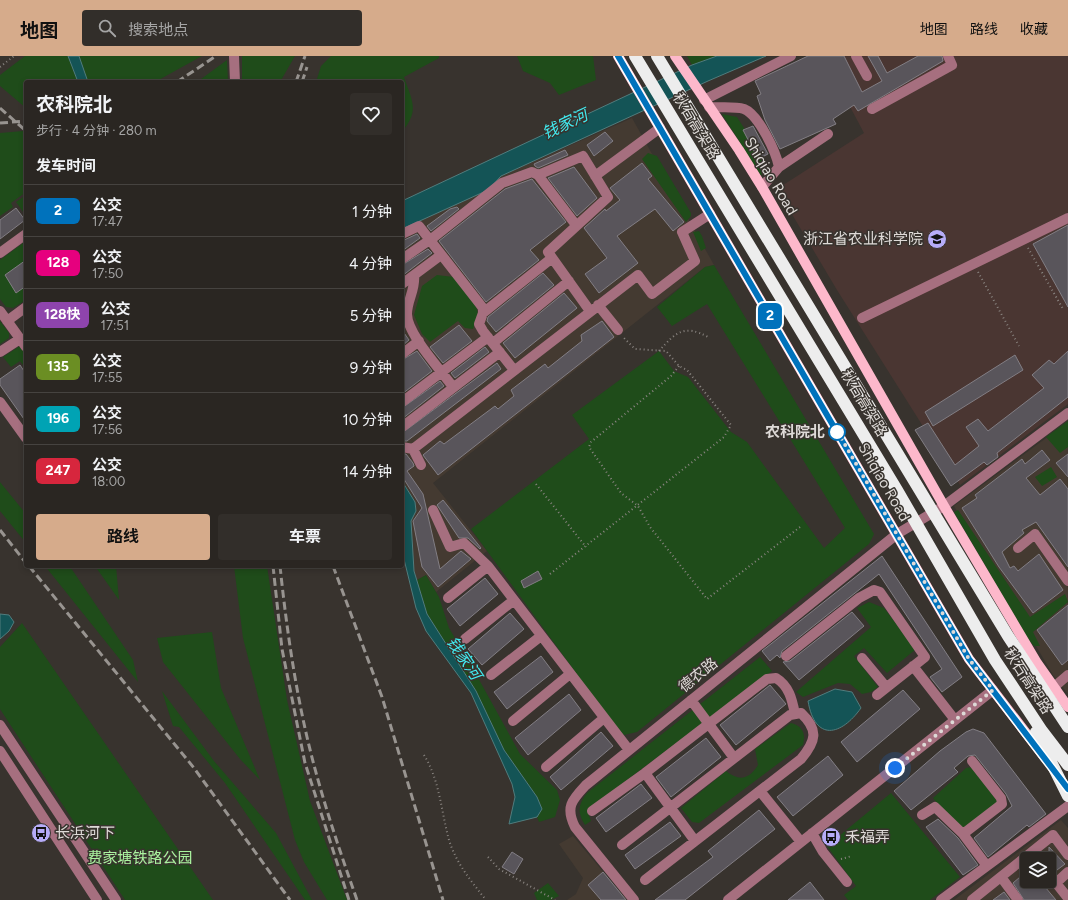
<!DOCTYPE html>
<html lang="zh">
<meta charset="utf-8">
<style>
:root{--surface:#2a2622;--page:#322e2a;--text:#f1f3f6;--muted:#a5a5a5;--line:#464340;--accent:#d6ab8b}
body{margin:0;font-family:Figtree,"Noto Sans SC",sans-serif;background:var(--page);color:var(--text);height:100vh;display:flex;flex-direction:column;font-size:15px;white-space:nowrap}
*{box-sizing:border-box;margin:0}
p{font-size:13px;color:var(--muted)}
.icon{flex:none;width:22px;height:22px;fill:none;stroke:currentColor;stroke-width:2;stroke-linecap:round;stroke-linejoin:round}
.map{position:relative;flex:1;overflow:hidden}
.panel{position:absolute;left:24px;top:24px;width:380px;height:488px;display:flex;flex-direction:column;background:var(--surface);border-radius:4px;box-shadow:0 2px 6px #0003,0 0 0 1px var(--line)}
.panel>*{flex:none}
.badge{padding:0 8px;border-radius:6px;font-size:14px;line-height:26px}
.tools{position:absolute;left:1020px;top:796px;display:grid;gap:8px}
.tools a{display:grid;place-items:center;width:36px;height:36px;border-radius:4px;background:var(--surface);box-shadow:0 2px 6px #0003,0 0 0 1px var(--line);font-size:20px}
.you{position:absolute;width:20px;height:20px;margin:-10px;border:3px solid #fff;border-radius:50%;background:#1a73e8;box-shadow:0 0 0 6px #1a73e833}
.map>.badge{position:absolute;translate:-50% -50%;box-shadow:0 0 0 2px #fff}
h2{padding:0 12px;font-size:15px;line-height:36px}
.round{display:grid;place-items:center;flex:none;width:42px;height:42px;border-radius:4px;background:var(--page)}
.headline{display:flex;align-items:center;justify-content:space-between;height:68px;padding:0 12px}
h1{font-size:19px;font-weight:700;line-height:30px}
.action{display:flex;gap:8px;margin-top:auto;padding:8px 12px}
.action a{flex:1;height:46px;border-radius:4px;background:var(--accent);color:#111;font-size:16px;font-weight:700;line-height:46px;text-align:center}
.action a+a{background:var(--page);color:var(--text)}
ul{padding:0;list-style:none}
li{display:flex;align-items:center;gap:12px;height:52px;padding:0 12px;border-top:1px solid var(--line)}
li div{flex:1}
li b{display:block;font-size:15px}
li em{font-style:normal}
li .badge{min-width:44px;font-weight:700;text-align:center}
header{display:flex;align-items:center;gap:24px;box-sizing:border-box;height:56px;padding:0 20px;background:var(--accent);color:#111}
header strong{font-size:19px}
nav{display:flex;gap:22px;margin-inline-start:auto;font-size:14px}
.search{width:280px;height:36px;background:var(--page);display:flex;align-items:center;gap:10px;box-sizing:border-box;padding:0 14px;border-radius:4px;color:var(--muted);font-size:15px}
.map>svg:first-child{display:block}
.built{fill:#443a31;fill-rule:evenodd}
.education{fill:#4a3632}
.green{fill:#1f4c1a}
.water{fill:#145456;stroke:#517c7d}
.building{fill:#59555b;stroke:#827e84}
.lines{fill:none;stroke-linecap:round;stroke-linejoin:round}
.path{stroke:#8a8581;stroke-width:2;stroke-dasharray:1 3;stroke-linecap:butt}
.minor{stroke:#a66f7f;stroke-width:10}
.major{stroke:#fdb8cb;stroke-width:10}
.rail{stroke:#989490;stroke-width:3;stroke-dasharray:8 4;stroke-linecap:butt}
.highway-bridge{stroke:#ededed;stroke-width:12}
.line-casing{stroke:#fff;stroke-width:9}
.line{stroke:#0072bc;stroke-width:6}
.walk{stroke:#dedad7;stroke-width:4;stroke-dasharray:0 7.2}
.stop-dot{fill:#fff;stroke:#0072bc;stroke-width:2}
.labels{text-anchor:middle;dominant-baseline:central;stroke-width:3;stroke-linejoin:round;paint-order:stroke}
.street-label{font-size:15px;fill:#dedad7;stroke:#38332e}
.poi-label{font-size:15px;fill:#dedad7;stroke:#38332e;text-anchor:start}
.stop-label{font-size:15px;font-weight:bold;fill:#dedad7;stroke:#38332e;text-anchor:end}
.park-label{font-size:15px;fill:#aaf39f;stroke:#38332e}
.water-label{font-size:16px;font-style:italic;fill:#42ecf1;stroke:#38332e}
</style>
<header>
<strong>地图</strong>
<div class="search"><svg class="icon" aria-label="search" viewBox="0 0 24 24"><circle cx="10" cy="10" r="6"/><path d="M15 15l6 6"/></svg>搜索地点</div>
<nav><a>地图</a><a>路线</a><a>收藏</a></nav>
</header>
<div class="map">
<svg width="1068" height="844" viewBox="0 0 1068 844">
<rect width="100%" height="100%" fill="#38332e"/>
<path class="built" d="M632,62L714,209L705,211L433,427L487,495L436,536L426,519L417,524L414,515L411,465L416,455L415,446L402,425V173L488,134L501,120Z
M1068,366V638L1053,619L954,450Z
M1061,764L1068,772V844H954ZM1027,803H1049V825H1027Z
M573,780L627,844H567L576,838L583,822L559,788Z"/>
<path class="education" d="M823,0H1068V348L960,429L837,234L777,133L864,77Z"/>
<path class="green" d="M25,0H68L78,26H26V52L0,30V19Z
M79,0H202L155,26H88Z
M242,0H295L280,26H242Z
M331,0H439V2L404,21C412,45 420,54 402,76V26H316L321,10Z
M517,0H593L596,24L559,39L550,27L523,15Z
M687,0H717L692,9Z
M227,4L228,26H197Z
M722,58L737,61L765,105V112L761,120Z
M23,75L26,78V136L11,147L13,151L0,160V77Z
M648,97L657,100L691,157V160L686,166L642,103Z
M26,139V160L16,146Z
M699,175L702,180L706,192L701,195L693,176Z
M26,185V244L13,252L6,251L0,243V204Z
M714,209L874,478L869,488L637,676L624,679L617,673L471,473L589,383L572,359L659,295L674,315L688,321L731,376L747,386L824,492L845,472L707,248L672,270L657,251L705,211Z
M437,219L454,221L476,250L478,258L473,273L465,272L458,265L430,286L422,278L414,259L422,230Z
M0,265L9,277V282L0,288Z
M20,290L26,299V313L20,305L11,311L3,301Z
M1068,365V391L1060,397L1046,381Z
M1051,411L1057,421L1042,430L1035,421Z
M0,426L26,458V487L0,455Z
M958,454L1030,561L1065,538L1068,546L1033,576L1040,590H1034L1028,583L954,456Z
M45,510H69L73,515L133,604L138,626Z
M95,510H116L119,544Z
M234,510H267L287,644L310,745L347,844H327L304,806L295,784L243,582Z
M426,519L439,541L449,572L471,609L520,698L557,734L560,744L555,761L539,766L537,761L542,753L537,741L504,694L476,635L427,558L417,524Z
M869,546L884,552L916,593L887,617L864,592L854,600L878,631L871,636L862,638L850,628L838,627L803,641L796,636L871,571L857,552Z
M22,567L213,844H125L0,653V591Z
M212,576L221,632L260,724L240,703L163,606L157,582Z
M760,601L772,615L587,754L591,765L585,769C577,757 578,748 587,737Z
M162,635L214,705L276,777L312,844H305L225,727L179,671L173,670Z
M791,667C803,670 806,678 803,689L699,767L692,766L681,752L726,715C740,726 749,723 758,709L755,693Z
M972,711L998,746L964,773L940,751L933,742L966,712Z
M891,737L960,821L930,844H848L844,839L856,830L827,790Z
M548,827L559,840L551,844H537L534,837Z"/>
<path class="water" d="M68,0H79L88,26H78Z
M717,0H766L708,25L501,120L488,134L402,173V145L692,9Z
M402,425L415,446L416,455L411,465L414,515L427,558L476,635L504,694L537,741L542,753L537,761L509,768L515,741L512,728L471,637L426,575L416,552L402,495Z
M0,558L9,559L14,566L9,575L0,583Z
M835,633L852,636L861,652C841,680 815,686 808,645Z"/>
<path class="building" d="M808,0H844L862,36L882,25L868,0H878L887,17L918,0H942L943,5L858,55L854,49L833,63L836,68L780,93L765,64L757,40L761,38L755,25Z
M753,70L768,98L758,103L743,74Z
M605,76L613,85L594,100L587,89Z
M565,94L568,99L538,112L535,110L534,108Z
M642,107L652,120L648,123L684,166L673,175L655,153L617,180L638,207L599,237L585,218L607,202L584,172L605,153L606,155L620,144L610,132Z
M574,111L597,142L577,160L548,122Z
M532,123L566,166L530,194L539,204L486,246L439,185L505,133Z
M457,151L459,153L431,175L427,170L450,153Z
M16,152L25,164L0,183V164Z
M1068,169V251L1033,188Z
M417,178L420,182L402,195V185Z
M428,193L432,197L402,220V209Z
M26,204V230L16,237L5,219Z
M543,217L554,229L496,276L487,265L488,261Z
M564,237L577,252L515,302L503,287Z
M602,265L614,281L438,419L423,399L440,385L444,388L495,350L498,353L514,340L511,334L545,308L548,312L582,285L581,279Z
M459,269L472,285L443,307L430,291Z
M402,274L409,284L402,290Z
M485,291L489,296L455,322L451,317Z
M417,295L432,315L402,338V304Z
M1068,295V341L997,397L998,401L987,409L984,406L951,430L915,374L928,367L955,409L979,390L966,371L978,363L988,375L1044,332L1032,319L1049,304L1054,308Z
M1015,299L1023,314L933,370L925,356Z
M497,307L501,313L407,385H402V377Z
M20,309L26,318V366L0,329V323Z
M440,325L444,330L402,363V352Z
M1042,394L1050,404L1026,422L1040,439L1060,423L1068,433V511L1036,466L1022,474L1024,477L1002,496L1010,512L1014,510L1018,515L1039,498L1063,534L1033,557L999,511L962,452L977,442L975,439L1022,403L1025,408Z
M402,398H406L413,407L414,410L407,415L423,438L440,513L461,495L471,503L438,531L422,511L413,465L422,452L402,420Z
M1068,398V421L1056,407Z
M443,444L481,492L480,493L468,482H459L437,449Z
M882,500L962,621L942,636L930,621L942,613L879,518L782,595L780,602L777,599L770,605L762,595Z
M538,515L542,523L524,532L521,525Z
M485,522L498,538L460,570L447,553Z
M1068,549V604L1062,609L1037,574Z
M852,556L864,570L799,624L783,606L790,605Z
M510,557L524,573L482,609L468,593Z
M541,600L553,616L507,653L494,636Z
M770,629L786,648L736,689L720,669Z
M903,634L920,653L857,706L841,686Z
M569,638L581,654L528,699L515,682Z
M973,673L984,677L1046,758L1029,771L1027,769L988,801L974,782L1012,750L1006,738L975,699L968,700L954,712L958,716L911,754L894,735L940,695L966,676Z
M601,676L613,690L561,734L550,721Z
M706,682L721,701L671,741L656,721Z
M828,700L843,719L793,760L777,741Z
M641,728L652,742L606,776L596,762Z
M759,754L775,773L685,844H655L713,801L708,795Z
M938,763L958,782L978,809L963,819L926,771Z
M670,766L681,780L635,813L625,799Z
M1049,791L1065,808L1049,820Z
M512,796L523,803L514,818L502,811Z
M1027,815V825H1040L1056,844H1024L1013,827Z
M603,816L626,844H601L588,829Z
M810,826L824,844H788Z
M1004,836L1010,844H993Z"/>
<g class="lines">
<path class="path" d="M0,11L14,0
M1028,192L1063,253
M978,216L1019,290
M659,295C676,276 684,268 708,281
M679,310L671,320L591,386L589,391L621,437L638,450L650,471L707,543L800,471
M536,428L586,491
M550,518L724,381L731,369L687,314L679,310L666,295L635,293L624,282
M424,699C440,725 441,755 449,784C456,807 471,825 486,844
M488,801L499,813L555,844
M841,803L852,800"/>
<path class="minor" d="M234,0L235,26
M856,0L867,20
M704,44L791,0
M709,51C720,52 734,50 744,53C759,59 776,96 779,111L762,131
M872,53L952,9L948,0
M779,111L828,78
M538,119L583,100L608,141L548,196L590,255
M595,120L660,72
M402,178L419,170L483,252V257L479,268L483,275L514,314
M0,197L26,178
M402,203L434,181L502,127L532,116L538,119L576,169
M414,219C416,233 407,244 407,258C407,278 441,314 453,331
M402,228L441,199
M598,249L618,274
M0,255L26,291
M483,257L552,202
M862,262L1068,162
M7,265L26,251
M493,287L569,225
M0,296L20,283
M402,298L419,285
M0,346L26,382
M402,346L488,281
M402,371L500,296
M402,391L413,393L638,219L652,238L695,205L682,176L710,158
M413,393L421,409
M433,454L450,491L464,487L488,510L629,694
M1018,492L1035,478L1068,525
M448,542L488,510
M465,583L514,544
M786,600L859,542L874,534L880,536L925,601L877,639
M862,602L886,631
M913,610L955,664
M491,619L541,580
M1054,631L1068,619
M691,644L734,702
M513,665L570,618
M0,669L116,844
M0,695L97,844
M546,711L604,662
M645,717L695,785
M760,735L801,786
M592,755L645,717L767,623L776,622C789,630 792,643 795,658
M922,759L935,751L963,778L987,810
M812,777L823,796L847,826
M963,778L1002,748L1001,742L972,705
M622,789L790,659L801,657C819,674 816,685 801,703L645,824
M1068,816L1056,827L1068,842
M1001,821L1018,844
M634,844L575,771C565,751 572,744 586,729L897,478L944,450L1068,357
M728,844L993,634
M941,844L1068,750
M972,844L1053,779L1068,799"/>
<path class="major" d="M618,0L969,603L1046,703
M675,0L739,94L762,131L944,450L1037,607L1068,651"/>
<path class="rail" d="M177,26L216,0
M296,26L305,0
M302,26L307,11
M0,52L26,75
M0,67L26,65
M0,474L26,507
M29,510L194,712L290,844
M273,510L282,593L305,707L349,844
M280,510C286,567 294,625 307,681C320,737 338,790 357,844
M333,510L382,641L443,844"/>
<path class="highway-bridge" d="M635,0L897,434L995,604L1042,675L1068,709
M657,0L1008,580L1068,671
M1036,676L1068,740"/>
</g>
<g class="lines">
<defs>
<path id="line" d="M618,0L969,603L1068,733"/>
</defs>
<use href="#line" class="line-casing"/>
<use href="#line" class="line"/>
<path class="walk" d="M837,376L836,373L969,603L993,634L895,712"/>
</g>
<defs>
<symbol id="university-disc" viewBox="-11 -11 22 22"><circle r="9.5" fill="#b6acf8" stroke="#38332e"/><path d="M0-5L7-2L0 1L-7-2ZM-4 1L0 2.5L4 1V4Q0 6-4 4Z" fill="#111"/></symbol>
<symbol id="bus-disc" viewBox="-11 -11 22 22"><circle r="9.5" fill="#b6acf8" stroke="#38332e"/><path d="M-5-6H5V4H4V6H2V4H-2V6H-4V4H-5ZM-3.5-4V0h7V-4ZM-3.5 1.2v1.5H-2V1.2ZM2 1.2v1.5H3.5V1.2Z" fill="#111"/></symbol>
</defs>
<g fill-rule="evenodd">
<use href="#university-disc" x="926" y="172" width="22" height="22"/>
<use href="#bus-disc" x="30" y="766" width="22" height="22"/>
<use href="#bus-disc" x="820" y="770" width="22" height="22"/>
</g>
<circle class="stop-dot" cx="837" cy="376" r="8"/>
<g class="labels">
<g class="street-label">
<text transform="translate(696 70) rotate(59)">秋石高架路</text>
<text transform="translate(771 120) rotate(59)">Shiqiao Road</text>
<text transform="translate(864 347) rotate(59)">秋石高架路</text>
<text transform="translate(884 426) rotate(60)">Shiqiao Road</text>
<text transform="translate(698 619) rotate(-39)">德农路</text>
<text transform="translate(1028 625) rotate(57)">秋石高架路</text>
</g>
<g class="poi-label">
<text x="923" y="183" text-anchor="end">浙江省农业科学院</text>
<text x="55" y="777">长浜河下</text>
<text x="845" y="781">禾福弄</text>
</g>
<g class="stop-label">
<text x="825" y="376">农科院北</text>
</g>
<g class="park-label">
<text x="140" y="802">费家塘铁路公园</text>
</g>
<g class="water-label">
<text transform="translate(565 68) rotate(-25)">钱家河</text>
<text transform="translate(464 602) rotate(56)">钱家河</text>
</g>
</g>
</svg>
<div class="tools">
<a><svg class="icon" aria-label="layers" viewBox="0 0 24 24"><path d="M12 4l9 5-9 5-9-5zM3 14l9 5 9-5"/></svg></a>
</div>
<div class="you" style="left:895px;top:712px"></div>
<b class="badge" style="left:770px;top:260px;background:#0072bc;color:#fff">2</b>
<section class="panel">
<div class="headline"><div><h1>农科院北</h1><p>步行 · 4 分钟 · 280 m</p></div><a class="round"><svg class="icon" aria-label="heart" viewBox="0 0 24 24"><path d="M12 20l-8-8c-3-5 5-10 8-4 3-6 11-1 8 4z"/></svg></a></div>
<h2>发车时间</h2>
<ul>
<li><span class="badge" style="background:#0072bc;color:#fff">2</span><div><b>公交</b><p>17:47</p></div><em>1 分钟</em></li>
<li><span class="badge" style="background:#e6007e;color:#fff">128</span><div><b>公交</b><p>17:50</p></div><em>4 分钟</em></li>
<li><span class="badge" style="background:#8e44ad;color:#fff">128快</span><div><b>公交</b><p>17:51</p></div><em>5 分钟</em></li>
<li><span class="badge" style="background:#6b8e23;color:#fff">135</span><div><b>公交</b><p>17:55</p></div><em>9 分钟</em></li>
<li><span class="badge" style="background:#00a3b4;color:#fff">196</span><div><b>公交</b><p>17:56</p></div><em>10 分钟</em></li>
<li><span class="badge" style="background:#d7263d;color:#fff">247</span><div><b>公交</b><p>18:00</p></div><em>14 分钟</em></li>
</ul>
<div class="action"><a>路线</a><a>车票</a></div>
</section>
</div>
